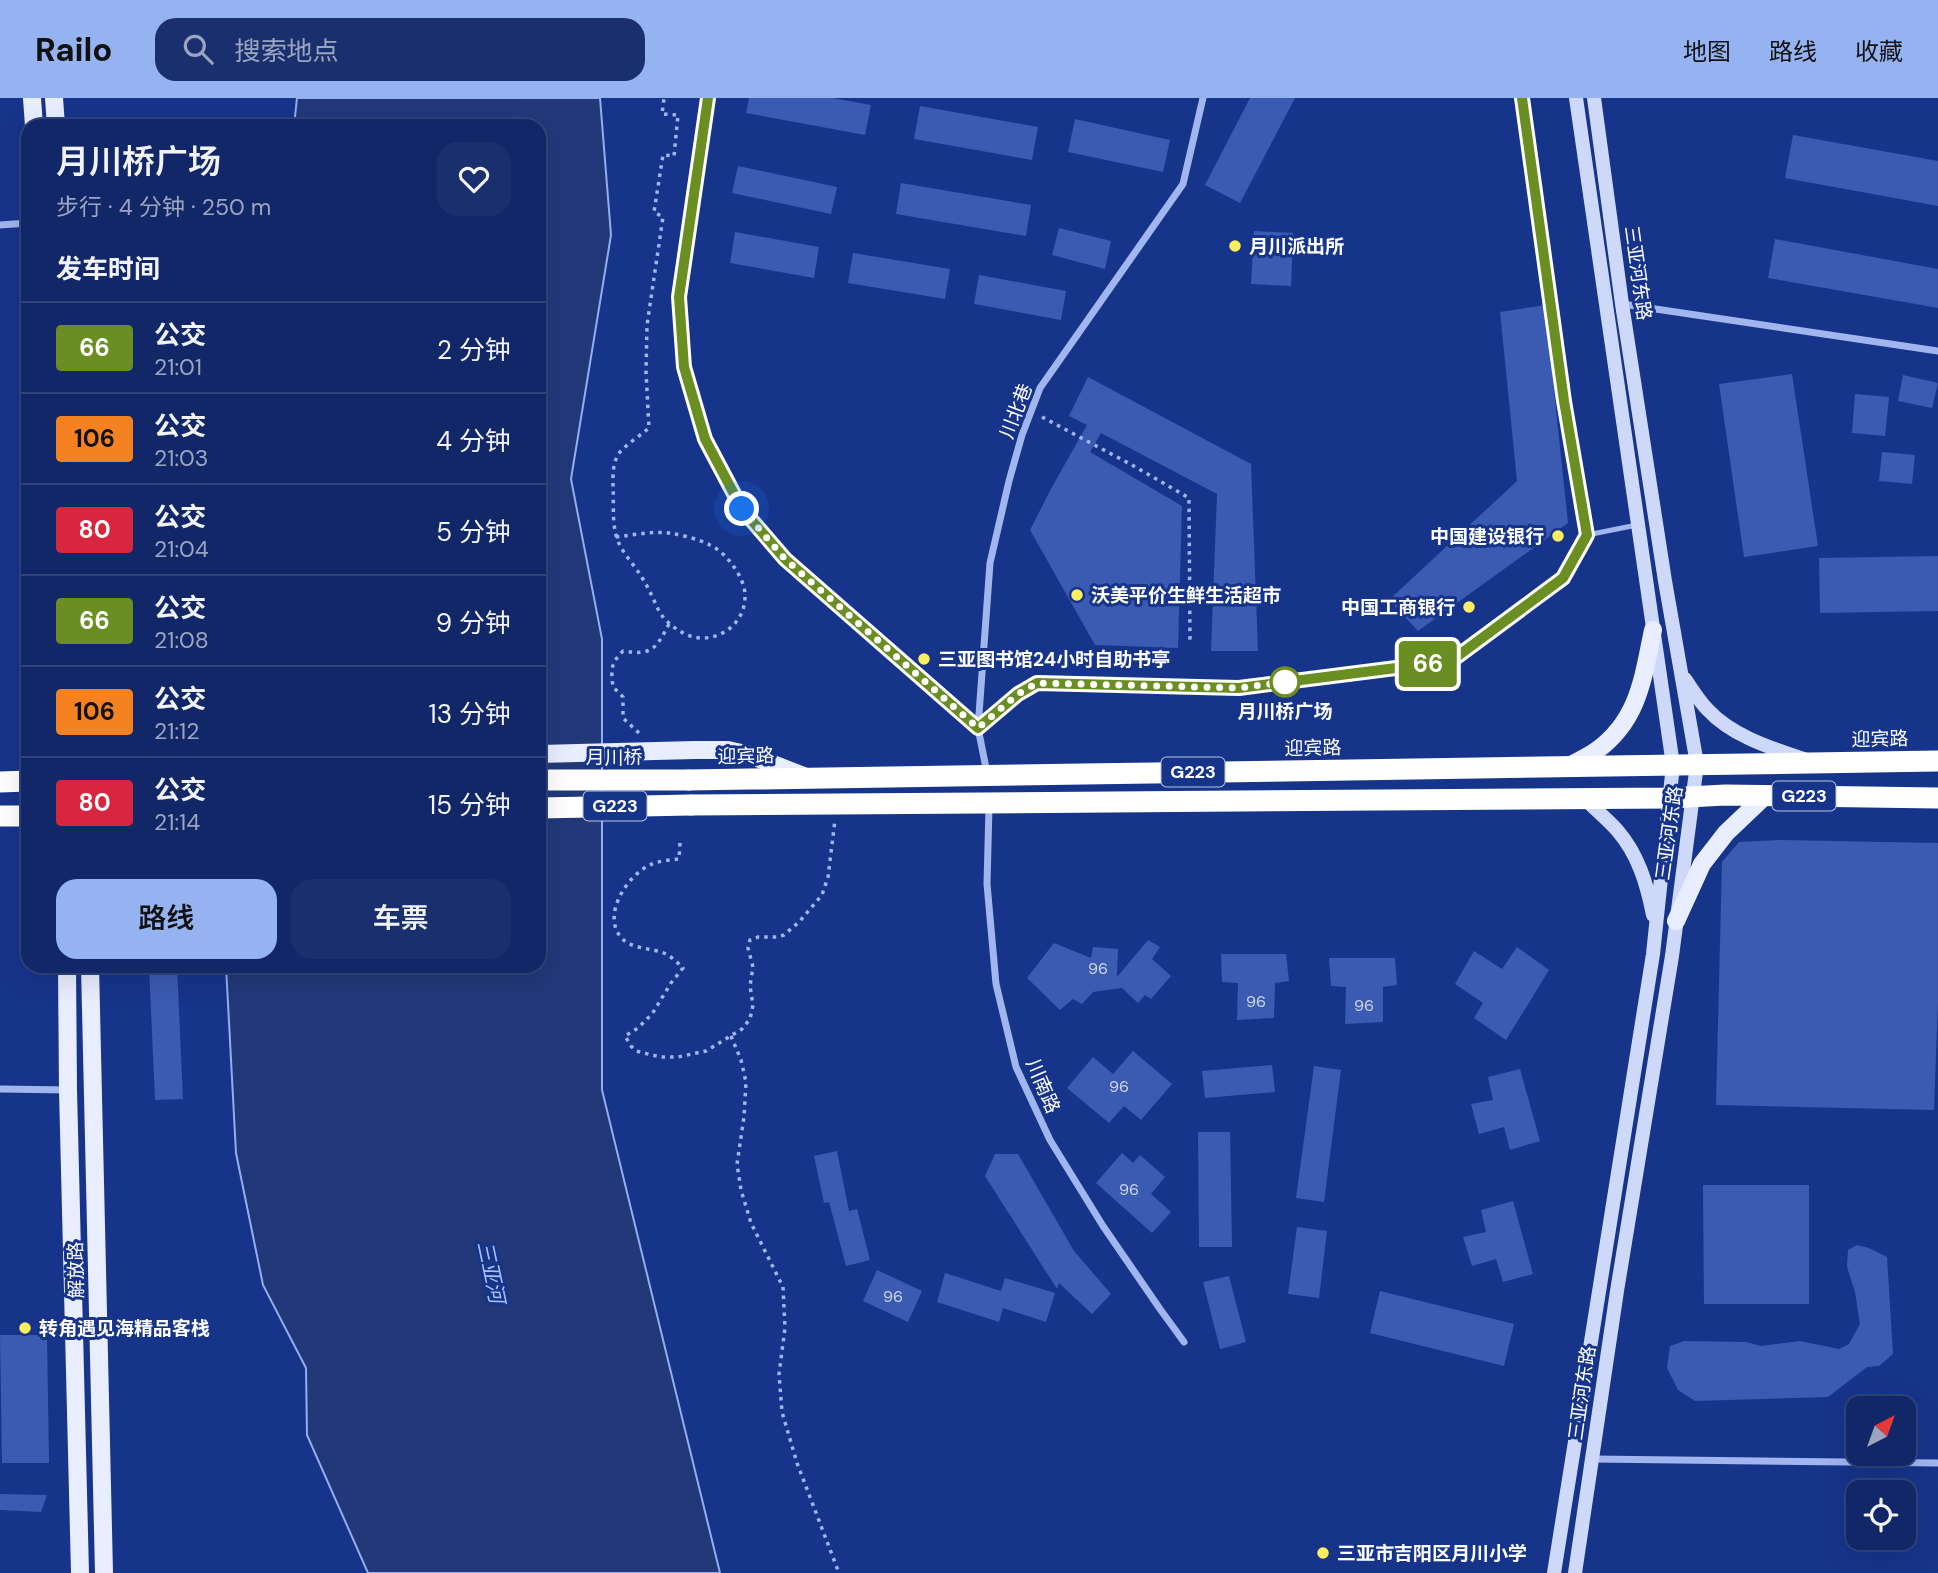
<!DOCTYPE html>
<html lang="zh">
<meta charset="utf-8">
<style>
:root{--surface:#112768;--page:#1a2f6e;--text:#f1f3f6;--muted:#9ca5c0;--line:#30447c;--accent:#95b2f1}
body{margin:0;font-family:"DM Sans","Noto Sans SC",sans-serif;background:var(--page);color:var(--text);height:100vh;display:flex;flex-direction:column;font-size:26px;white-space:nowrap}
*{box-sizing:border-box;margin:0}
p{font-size:23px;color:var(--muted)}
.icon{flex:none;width:38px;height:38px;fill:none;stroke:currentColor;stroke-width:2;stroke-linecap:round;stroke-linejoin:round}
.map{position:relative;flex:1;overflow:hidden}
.drawer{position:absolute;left:21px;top:21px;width:525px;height:854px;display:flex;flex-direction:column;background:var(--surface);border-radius:21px;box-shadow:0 7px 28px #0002,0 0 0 2px var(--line)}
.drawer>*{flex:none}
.badge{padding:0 14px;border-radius:5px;font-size:24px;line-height:46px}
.needle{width:46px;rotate:41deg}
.tools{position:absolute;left:1846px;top:1298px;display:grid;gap:14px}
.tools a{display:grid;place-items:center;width:70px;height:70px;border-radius:14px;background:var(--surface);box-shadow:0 7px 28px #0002,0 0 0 2px var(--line);font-size:35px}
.you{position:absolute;width:35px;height:35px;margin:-18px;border:5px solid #fff;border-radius:50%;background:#1a73e8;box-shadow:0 0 0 10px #1a73e833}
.map>.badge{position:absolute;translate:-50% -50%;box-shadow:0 0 0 4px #fff}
h2{padding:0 35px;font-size:26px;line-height:63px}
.round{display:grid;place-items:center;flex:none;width:74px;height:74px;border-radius:21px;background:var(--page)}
.headline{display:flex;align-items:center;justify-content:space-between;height:119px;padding:0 35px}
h1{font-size:33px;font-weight:600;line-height:52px}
.action{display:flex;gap:14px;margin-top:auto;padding:14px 35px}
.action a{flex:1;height:80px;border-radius:21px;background:var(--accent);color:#111;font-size:28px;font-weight:600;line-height:80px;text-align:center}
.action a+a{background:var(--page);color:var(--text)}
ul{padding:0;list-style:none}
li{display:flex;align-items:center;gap:21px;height:91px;padding:0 35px;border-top:2px solid var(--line)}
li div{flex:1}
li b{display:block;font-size:26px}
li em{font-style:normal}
li .badge{min-width:77px;font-weight:700;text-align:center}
header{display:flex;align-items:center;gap:42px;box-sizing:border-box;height:98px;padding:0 35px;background:var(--accent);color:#111}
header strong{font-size:33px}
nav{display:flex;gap:38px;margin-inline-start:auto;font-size:24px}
.search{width:490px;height:63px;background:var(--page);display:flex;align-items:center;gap:18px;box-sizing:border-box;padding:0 24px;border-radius:21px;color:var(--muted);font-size:26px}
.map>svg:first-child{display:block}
.water{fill:#223879;stroke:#93adf1;stroke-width:2}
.building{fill:#3b5ab2}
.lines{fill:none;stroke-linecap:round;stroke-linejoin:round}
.path{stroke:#a1b5ee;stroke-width:3.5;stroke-dasharray:3.5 5;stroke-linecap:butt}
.lane{stroke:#a1b5ee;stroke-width:5}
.street{stroke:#a1b5ee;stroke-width:7}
.secondary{stroke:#ced9fa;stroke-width:14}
.primary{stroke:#e8edff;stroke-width:18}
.highway{stroke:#fff;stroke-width:21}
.primary-bridge{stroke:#e8edff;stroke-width:18}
.highway-bridge{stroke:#fff;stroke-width:21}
.line-casing{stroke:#fff;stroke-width:16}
.line{stroke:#6b8e23;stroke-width:10}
.walk{stroke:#fff;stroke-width:7;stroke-dasharray:0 12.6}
.poi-dot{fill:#ffee5e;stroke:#17348b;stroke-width:2.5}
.stop-dot{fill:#fff;stroke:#6b8e23;stroke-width:3.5}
.labels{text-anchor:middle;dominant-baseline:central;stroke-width:6;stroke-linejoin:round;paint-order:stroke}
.number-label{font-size:16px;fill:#ced6ec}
.shield{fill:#17348b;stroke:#b9c2dc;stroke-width:2}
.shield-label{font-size:18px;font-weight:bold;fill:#fff}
.poi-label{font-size:19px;font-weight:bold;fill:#fff;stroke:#17348b;text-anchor:start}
.street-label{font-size:19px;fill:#fff;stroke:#17348b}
.stop-label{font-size:19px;font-weight:bold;fill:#fff;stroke:#17348b}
.water-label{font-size:21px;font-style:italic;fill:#acc0f6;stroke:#17348b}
</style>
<header>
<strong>Railo</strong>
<div class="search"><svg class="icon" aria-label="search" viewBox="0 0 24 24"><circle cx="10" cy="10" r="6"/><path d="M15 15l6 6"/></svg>搜索地点</div>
<nav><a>地图</a><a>路线</a><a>收藏</a></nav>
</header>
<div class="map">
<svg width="1938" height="1475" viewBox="0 0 1938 1475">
<rect width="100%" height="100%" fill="#17348b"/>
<path class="water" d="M297,0H600L611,137L571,381L602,541V992L720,1475H368L307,1337L306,1270L263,1187L236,1055L226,868H539V28H294Z"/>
<path class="building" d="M749,0H833L871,7L865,37L746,15Z
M1250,0H1295L1240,105L1205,87Z
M920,8L1038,29L1032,62L914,41Z
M1075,21L1170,42L1163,74L1068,54Z
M1793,37L1938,63V108L1785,80Z
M738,68L837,89L831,116L732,95Z
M901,85L1031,107L1026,138L896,116Z
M1059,130L1111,143L1105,171L1052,157Z
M1254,133L1293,135L1291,188L1251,186Z
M735,134L819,149L814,180L730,165Z
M1775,141L1938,171V210L1768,180Z
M853,155L950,171L945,201L848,185Z
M979,177L1066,193L1061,222L974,206Z
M1545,207L1568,425L1418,533L1389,502L1517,383L1500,214Z
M1792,276L1818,448L1744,459L1719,286Z
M1903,277L1938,285L1932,310L1898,303Z
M1088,279L1251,366L1258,553H1211L1217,396L1101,335L1090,354L1182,408L1178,550L1095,547L1030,432L1052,389L1087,327L1069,318Z
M1855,296L1889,299L1885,338L1852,335Z
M1882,354L1915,357L1912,386L1879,383Z
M1938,458V513L1820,515L1819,460Z
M1780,742L1938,745V903L1934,1012L1716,1007L1722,764L1739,744Z
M1148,842L1160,849L1152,861L1171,878L1151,901L1145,897L1138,905L1122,890L1093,894L1082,906L1073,901L1060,912L1027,880L1054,845L1091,860L1093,849L1118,851L1117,879Z
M1517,849L1549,872L1506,942L1474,920L1483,905L1455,886L1474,853L1502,871Z
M1221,856H1286L1289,883L1275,885L1274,920L1237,922L1238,885L1222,884Z
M1329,860H1395L1397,887L1383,889V924L1345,926L1346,889L1331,888Z
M149,868H177L183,1001L155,1002Z
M1133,953L1172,986L1141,1022L1124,1008L1109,1025L1067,990L1093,959L1113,976Z
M1272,967L1275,994L1205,1000L1202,973Z
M1314,968L1341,972L1324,1104L1296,1100Z
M1520,971L1540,1043L1510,1052L1504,1029L1479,1036L1471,1006L1493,1002L1488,979Z
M1198,1034H1230L1232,1149H1199Z
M837,1053L849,1113L857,1111L870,1162L846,1168L829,1104L824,1105L814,1058Z
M1122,1055L1133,1065L1140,1057L1165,1079L1151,1096L1171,1114L1152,1135L1096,1085Z
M995,1056H1018L1074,1153L1111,1196L1092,1216L1059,1185L1057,1191L985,1078Z
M1703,1087H1809V1206H1704Z
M1513,1103L1533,1176L1503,1184L1496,1161L1472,1168L1463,1139L1486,1134L1481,1112Z
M1297,1129L1327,1133L1319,1200L1288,1196Z
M1857,1147L1869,1150L1887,1159L1893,1256L1879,1268L1867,1269L1828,1299L1695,1303L1678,1292L1667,1270L1670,1248L1684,1243L1746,1244L1761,1248L1800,1243L1839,1251L1849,1246L1860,1226L1855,1194L1847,1169L1848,1152Z
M877,1172L922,1193L908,1224L863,1203Z
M945,1175L1001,1193L1005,1180L1055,1195L1046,1224L1003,1210L999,1224L937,1204Z
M1229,1178L1246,1244L1220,1251L1203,1184Z
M1380,1193L1514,1226L1504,1268L1370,1235Z
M0,1237H47L49,1365H2Z
M0,1396L47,1397L41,1414L0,1412Z"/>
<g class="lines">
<path class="path" d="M1042,319L1132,367L1189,400L1190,544
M616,439C633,437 652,433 669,435C682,437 698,441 710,447C726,454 745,480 745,497C746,529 712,549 685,536C674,530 664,523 658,511C653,500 648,489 641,478C633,465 620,453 616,437C612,422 614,405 613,390C613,378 612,364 620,354C628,345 640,338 649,330L646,274L647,227L663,119L654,114L663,57L674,58L678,17L662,16L664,0
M639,635L623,620V599L613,589C611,572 610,566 623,553C653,558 656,550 669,526
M680,745L679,761C670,762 659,763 652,766C629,775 602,815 620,838C630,852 651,849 666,856C672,859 678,865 683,870L671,885L652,916L638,930L625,938L631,948L636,953L660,959H678L706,953L742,931L750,921L753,907L750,888L753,869L748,850L750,842L758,839H777L784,837L799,824L822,797L828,779L835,722
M731,938L741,962L746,984L744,1019L737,1066L741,1092L751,1125L783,1189L785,1230L779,1276L782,1314L797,1365L839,1475"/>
<path class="lane" d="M1522,0L1564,303L1587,437
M979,629L1018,596L1037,585L1239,590L1451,563L1563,480L1587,437L1637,427"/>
<path class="street" d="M708,0L679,199L684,269L705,341L742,410L785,461L978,630
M0,127L28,125
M1622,206L1938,253
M987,675L978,630L990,465L1009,383L1022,337L1040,290L1183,86L1203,0
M989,709L987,786L996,886L1016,969L1050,1042L1103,1128L1160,1211L1184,1244
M0,991L68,992
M1593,1361L1938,1365"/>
<path class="secondary" d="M1685,581C1692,591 1699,603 1708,612C1732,638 1771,650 1804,661
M1585,701C1595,711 1607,721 1617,732C1638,756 1647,786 1653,817
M1554,1475L1653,856L1673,667L1576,0
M1575,1475L1617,1193L1672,858L1697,666L1665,483L1622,206L1594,0"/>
<path class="primary" d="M32,0L34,28
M54,0L56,28
M695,652H728L750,657L806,679
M1567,669C1577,664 1587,659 1596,653C1639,622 1643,580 1653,532
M1676,823L1702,766L1726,735L1766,697
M67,868L68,992L80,1475
M90,868L104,1475"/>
<path class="highway" d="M689,682L1938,663
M0,684L28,683
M691,707L1670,700L1725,697L1938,700
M0,718H28"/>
<path class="primary-bridge" d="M539,656L695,652"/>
<path class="highway-bridge" d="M539,682H689
M539,710L691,707"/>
</g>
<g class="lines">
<defs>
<path id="line" d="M708,0L679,199L684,269L705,341L742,411L785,461L978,630L1018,596L1037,585L1239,590L1451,563L1563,480L1587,437L1564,303L1522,0"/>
</defs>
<use href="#line" class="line-casing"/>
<use href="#line" class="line"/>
<path class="walk" d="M742,411L785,461L978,630L1018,596L1037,585L1239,590L1292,583L1285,584"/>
</g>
<g class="poi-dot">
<circle cx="1235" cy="148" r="7"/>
<circle cx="1558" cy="438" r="7"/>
<circle cx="1077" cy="497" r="7"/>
<circle cx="1469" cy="509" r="7"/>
<circle cx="924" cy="561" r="7"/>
<circle cx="25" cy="1230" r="7"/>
<circle cx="1323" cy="1455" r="7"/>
</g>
<circle class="stop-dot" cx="1285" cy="584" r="14"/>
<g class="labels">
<g class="number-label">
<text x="1098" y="870">96</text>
<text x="1256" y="903">96</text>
<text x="1364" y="907">96</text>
<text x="1119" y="988">96</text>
<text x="1129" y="1091">96</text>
<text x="893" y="1198">96</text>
</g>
<g class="shield">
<rect x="1161.5" y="659.5" width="63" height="29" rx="5"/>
<rect x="1772.5" y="683.5" width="63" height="29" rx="5"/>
<rect x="583.5" y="693.5" width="63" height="29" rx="5"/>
</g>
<g class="shield-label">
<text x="1193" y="674">G223</text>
<text x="1804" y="698">G223</text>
<text x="615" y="708">G223</text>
</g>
<g class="poi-label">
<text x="1249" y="148">月川派出所</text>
<text x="1544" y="438" text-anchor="end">中国建设银行</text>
<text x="1091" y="497">沃美平价生鲜生活超市</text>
<text x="1455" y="509" text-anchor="end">中国工商银行</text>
<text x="938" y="561">三亚图书馆24小时自助书亭</text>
<text x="39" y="1230">转角遇见海精品客栈</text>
<text x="1337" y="1455">三亚市吉阳区月川小学</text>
</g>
<g class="street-label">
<text transform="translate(1638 175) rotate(82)">三亚河东路</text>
<text transform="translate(1016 313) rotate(-69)">川北巷</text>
<text transform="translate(1880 641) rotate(-1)">迎宾路</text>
<text transform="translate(1313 650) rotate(-1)">迎宾路</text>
<text transform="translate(746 658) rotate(-1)">迎宾路</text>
<text x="614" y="659">月川桥</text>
<text transform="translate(1669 735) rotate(-82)">三亚河东路</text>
<text transform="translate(1043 988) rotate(67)">川南路</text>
<text transform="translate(76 1172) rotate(-91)">解放路</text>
<text transform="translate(1582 1295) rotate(-82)">三亚河东路</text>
</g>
<g class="stop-label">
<text x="1285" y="613">月川桥广场</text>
</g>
<g class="water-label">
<text transform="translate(491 1174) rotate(78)">三亚河</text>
</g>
</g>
</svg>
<div class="tools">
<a><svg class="needle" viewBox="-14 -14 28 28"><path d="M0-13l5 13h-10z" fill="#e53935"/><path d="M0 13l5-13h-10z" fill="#9ca5c0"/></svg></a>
<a><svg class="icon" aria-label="locate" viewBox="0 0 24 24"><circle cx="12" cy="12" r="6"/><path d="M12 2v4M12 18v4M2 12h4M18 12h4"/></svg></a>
</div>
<div class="you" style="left:742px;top:411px"></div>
<b class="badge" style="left:1428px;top:566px;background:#6b8e23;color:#fff">66</b>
<section class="drawer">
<div class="headline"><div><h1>月川桥广场</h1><p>步行 · 4 分钟 · 250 m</p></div><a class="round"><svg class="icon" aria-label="heart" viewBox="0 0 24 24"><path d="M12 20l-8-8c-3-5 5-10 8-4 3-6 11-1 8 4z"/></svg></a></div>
<h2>发车时间</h2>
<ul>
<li><span class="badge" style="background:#6b8e23;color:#fff">66</span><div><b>公交</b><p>21:01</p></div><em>2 分钟</em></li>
<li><span class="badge" style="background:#f58220;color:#111">106</span><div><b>公交</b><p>21:03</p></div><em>4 分钟</em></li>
<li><span class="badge" style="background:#d7263d;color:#fff">80</span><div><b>公交</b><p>21:04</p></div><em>5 分钟</em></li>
<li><span class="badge" style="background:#6b8e23;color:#fff">66</span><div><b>公交</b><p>21:08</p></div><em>9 分钟</em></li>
<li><span class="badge" style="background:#f58220;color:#111">106</span><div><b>公交</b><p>21:12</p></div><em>13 分钟</em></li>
<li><span class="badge" style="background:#d7263d;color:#fff">80</span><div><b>公交</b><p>21:14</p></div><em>15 分钟</em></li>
</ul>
<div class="action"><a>路线</a><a>车票</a></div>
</section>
</div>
